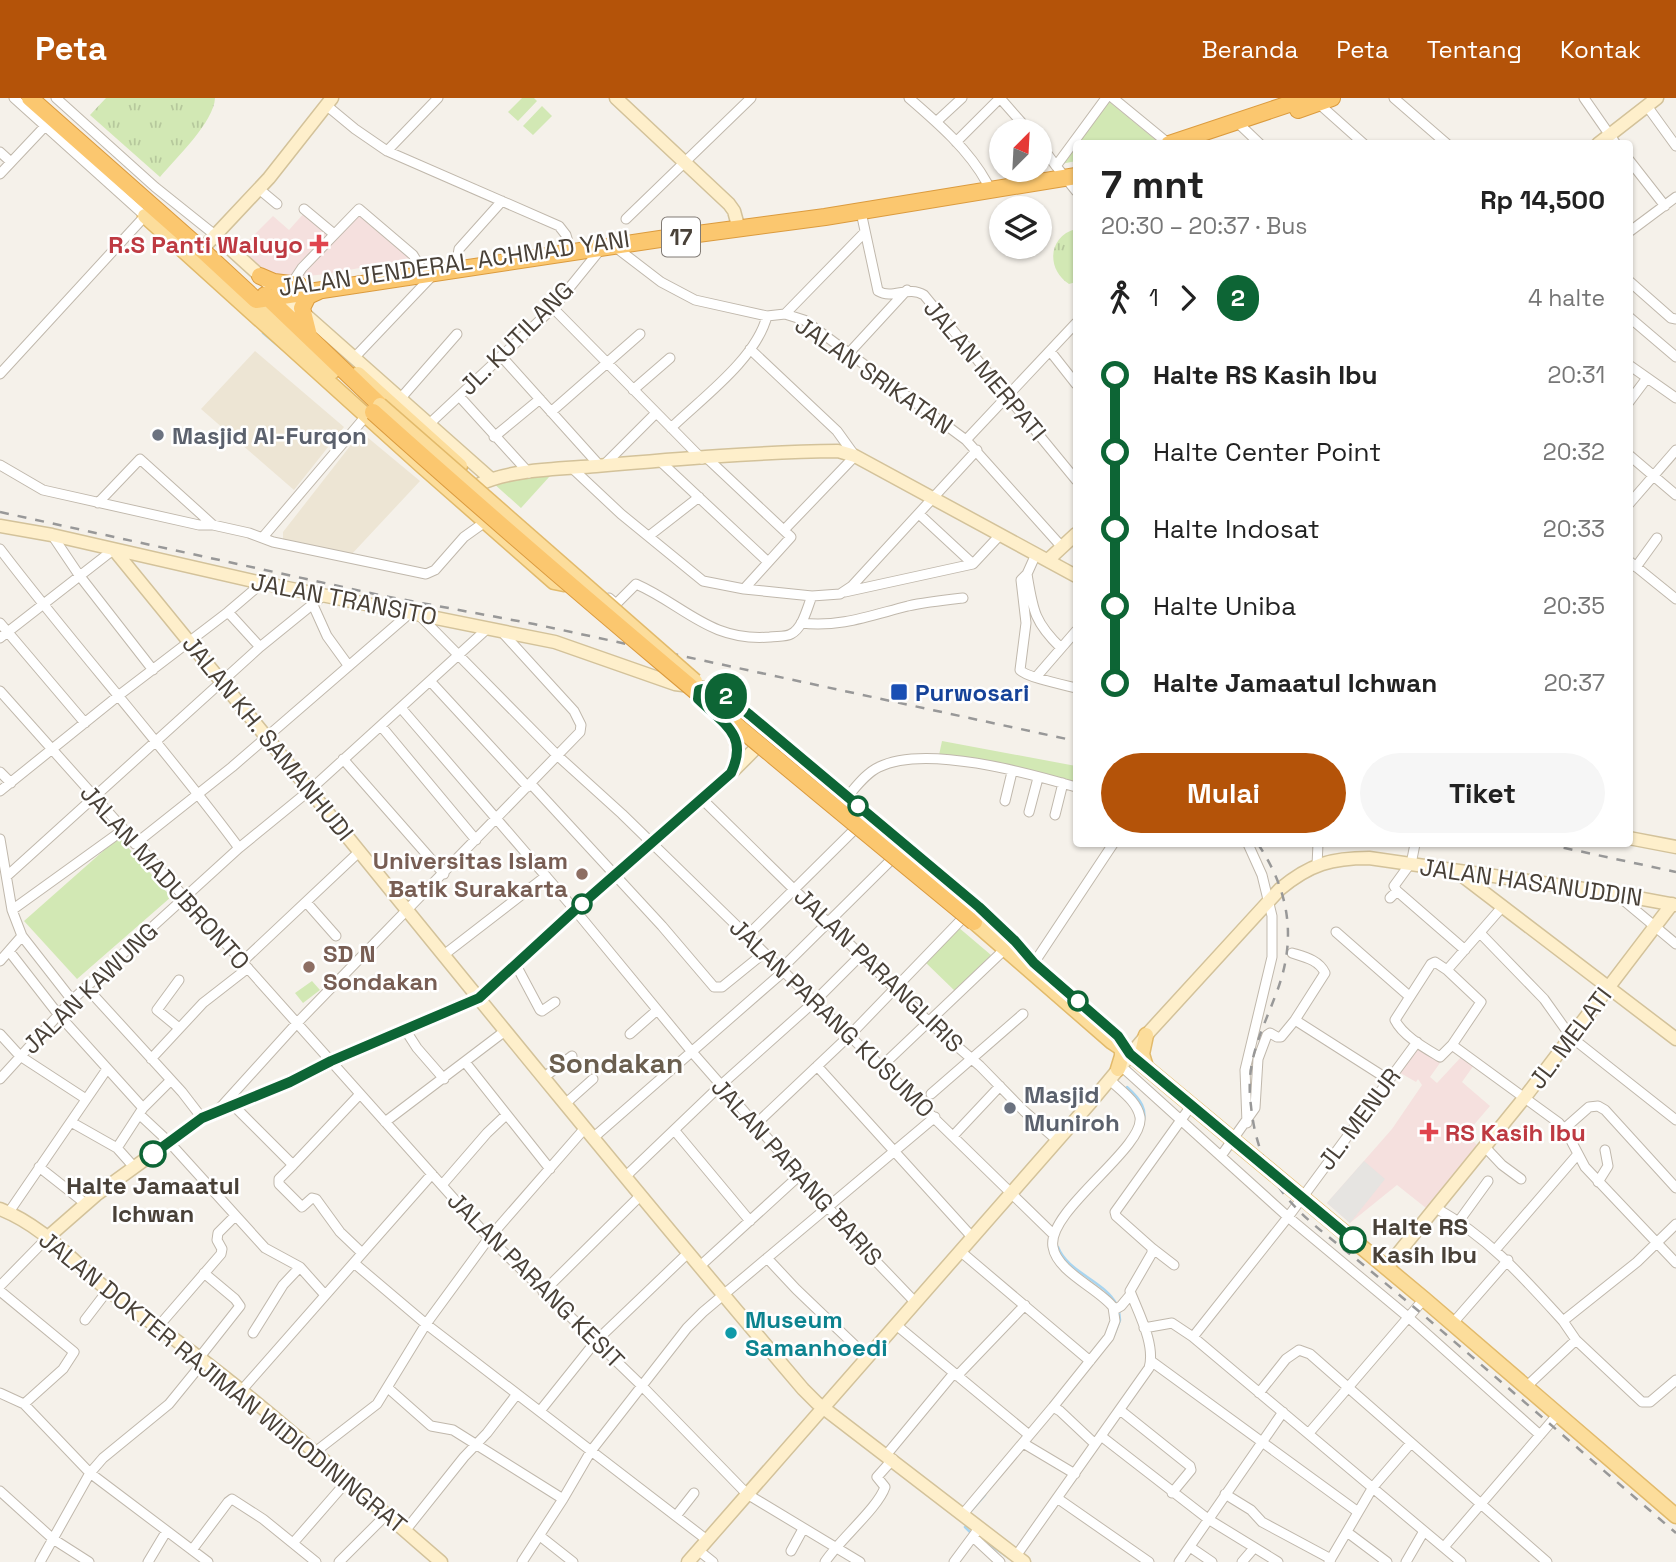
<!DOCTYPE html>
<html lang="id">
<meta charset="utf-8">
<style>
:root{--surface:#fff;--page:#f6f6f6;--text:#222;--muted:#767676;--accent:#b45309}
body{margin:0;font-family:"Space Grotesk",sans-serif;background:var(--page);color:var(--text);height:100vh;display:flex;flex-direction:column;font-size:26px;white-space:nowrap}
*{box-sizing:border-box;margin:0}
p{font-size:23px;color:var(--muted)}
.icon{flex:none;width:38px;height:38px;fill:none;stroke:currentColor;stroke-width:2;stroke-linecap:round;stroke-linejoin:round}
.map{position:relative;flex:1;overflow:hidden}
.panel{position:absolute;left:1073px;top:42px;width:560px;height:707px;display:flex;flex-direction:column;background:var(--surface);border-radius:7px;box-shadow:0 2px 5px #0004}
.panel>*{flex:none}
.badge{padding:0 14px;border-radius:23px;font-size:24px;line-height:46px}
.needle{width:46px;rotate:24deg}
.controls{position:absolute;left:989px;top:21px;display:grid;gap:14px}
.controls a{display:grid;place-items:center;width:63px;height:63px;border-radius:50%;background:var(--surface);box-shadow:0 2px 5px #0004;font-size:35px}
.map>.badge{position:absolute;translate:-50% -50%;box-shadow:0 0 0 4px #fff}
.legs{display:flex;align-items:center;gap:10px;height:77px;padding:0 28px;font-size:23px}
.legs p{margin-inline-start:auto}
.headline{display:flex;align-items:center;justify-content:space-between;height:119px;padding:0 28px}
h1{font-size:38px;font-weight:700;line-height:52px}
.primary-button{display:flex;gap:14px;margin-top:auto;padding:14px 28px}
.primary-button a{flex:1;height:80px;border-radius:42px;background:var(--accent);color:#fff;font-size:28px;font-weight:700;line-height:80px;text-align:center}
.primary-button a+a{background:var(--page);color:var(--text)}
ul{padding:0 28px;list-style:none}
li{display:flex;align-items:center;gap:24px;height:77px;font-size:26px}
li i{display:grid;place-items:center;width:10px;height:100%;margin:0 9px;background:currentColor}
li i::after{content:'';width:18px;height:18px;margin:-9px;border:5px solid;border-radius:50%;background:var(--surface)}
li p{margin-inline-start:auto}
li:first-child i{background:linear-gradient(#0000 50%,currentColor 0)}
li:last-child i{background:linear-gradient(currentColor 50%,#0000 0)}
header{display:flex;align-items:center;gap:42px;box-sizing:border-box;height:98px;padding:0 35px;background:var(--accent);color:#fff}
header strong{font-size:33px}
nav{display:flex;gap:38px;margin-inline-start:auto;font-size:24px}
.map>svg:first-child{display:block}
.education{fill:#ede5d4}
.medical{fill:#f5e0de}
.grass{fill:url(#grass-tufts)}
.green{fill:#d2e8b4}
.parking{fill:#e6e4e1}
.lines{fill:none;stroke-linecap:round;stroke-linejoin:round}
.stream{stroke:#a8d5f0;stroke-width:2.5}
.street-casing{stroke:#c0b8ac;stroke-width:11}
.secondary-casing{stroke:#d3c29a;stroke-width:15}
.primary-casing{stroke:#e2ba6b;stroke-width:17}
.highway-casing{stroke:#db9b3e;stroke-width:18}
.street{stroke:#fff;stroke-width:9}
.secondary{stroke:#feefcb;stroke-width:12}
.primary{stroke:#fcdd9b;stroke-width:14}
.highway{stroke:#fbc76f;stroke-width:16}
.rail{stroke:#989898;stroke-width:2.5;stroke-dasharray:9 9;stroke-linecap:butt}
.primary-bridge-casing{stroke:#e2ba6b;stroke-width:17;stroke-linecap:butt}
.highway-bridge-casing{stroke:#db9b3e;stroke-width:18;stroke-linecap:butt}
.primary-bridge{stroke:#fcdd9b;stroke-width:14}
.highway-bridge{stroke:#fbc76f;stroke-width:16}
.line-1-casing{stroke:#fff;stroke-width:16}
.line-1{stroke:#0d6535;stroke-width:10}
.health-dot{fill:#e0444e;stroke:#fff;stroke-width:2.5}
.worship-dot{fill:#6b7280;stroke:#fff;stroke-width:2.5}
.transit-dot{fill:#1a4fb4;stroke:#fff;stroke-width:2.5}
.stop-1-dot{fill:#fff;stroke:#0d6535;stroke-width:3.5}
.education-dot{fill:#8d6e63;stroke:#fff;stroke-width:2.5}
.culture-dot{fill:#0f9aa8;stroke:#fff;stroke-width:2.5}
.labels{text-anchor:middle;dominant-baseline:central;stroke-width:5;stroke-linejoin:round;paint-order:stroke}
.shield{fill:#fff;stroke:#807a74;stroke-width:2}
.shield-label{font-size:23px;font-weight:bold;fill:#494138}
.health-label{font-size:24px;font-weight:bold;fill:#be3a42;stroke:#fff;text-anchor:end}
.street-label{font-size:24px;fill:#494138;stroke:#fff}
.worship-label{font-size:24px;font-weight:bold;fill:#5b616d;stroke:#fff;text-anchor:start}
.transit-label{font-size:24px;font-weight:bold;fill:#164399;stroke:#fff;text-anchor:start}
.education-label{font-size:24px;font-weight:bold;fill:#785e54;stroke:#fff;text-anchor:end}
.stop-label{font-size:24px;font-weight:bold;fill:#494138;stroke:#fff}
.culture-label{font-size:24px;font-weight:bold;fill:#0d838f;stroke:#fff;text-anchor:start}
.quarter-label{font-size:28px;font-weight:bold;fill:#6b5f4f;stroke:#fff}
</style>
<header>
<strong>Peta</strong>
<nav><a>Beranda</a><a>Peta</a><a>Tentang</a><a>Kontak</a></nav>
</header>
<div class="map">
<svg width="1676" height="1464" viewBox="0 0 1676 1464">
<defs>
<pattern id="grass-tufts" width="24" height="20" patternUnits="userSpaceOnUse" patternTransform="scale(1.75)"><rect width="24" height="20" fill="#d2e8b4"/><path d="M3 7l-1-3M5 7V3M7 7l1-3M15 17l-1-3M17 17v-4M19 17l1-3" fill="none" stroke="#b6c89c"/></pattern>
</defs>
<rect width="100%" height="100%" fill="#f5f1ea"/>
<path class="education" d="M255,253L344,329L294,392L201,311Z
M361,334L420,383L350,458L283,443V434Z"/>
<path class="medical" d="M305,114L333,139L358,115L410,161L326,176L272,182L239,152L273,118L289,132Z
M1416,948L1440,965L1430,979L1437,985L1462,958L1474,967L1462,984L1490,1008L1466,1036L1477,1047L1426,1110L1397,1087L1350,1125L1327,1105L1392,1031L1422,987L1418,981L1416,984L1397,973Z"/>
<path class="grass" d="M106,0H215C214,24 176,60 160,79L90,17Z
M1076,131V184L1069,186C1046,171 1048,138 1076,131Z"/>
<path class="green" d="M522,0H534L537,3L518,23L508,14Z
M1107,2L1157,43L1149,46H1076V63L1061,66Z
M542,8L552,18L533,37L523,28Z
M550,378L521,410L492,384Z
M942,643L1076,668V686L955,657H939Z
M119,739L171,799L77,881L24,823Z
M958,829L991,857L956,894L924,863Z
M312,883L320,892L303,905L295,895Z"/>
<path class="parking" d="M1364,1063L1385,1081L1350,1125L1327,1105Z"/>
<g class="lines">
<path class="stream" d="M263,235L282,251
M1127,989C1140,1001 1149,1011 1142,1029
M1058,1149C1068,1175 1104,1182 1117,1207
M1114,1237L1120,1222L1119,1213
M971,1413L985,1397
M965,1429L971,1435
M983,1442L1009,1460"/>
<defs>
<path id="street" d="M56,0L155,89L215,137
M909,0C938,25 969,52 987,85
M1000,0L1029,33
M1113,0L1169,46
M1394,0L1447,46
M1584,0L1616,46
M1318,5L1364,46
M326,7L355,31L387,53L559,128L566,137L569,147
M1647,8L1676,48
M936,24L962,0
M1237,24L1260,46
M956,44L1000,0
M1040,46L1056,68
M387,53L438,0
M0,54L11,64
M1629,62L1665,108
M0,76L49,24
M259,91L277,106
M1076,93L1056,68L1106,0
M304,111L334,136
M861,114L878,193C893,202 908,187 924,197L1076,382
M626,121L751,0
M1629,134L1676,99
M614,148L661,184L695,202L767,218L785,216L804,222L966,342L1061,448
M457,163L459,151L502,103
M1629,183L1671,220L1676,221
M290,188L302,170L359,111L413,157L421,170
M553,210L702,361
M785,216L865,134
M1629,219L1676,259
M750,251L837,333L855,358L784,432
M1050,253L1076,286
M849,255L907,192
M501,258L600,368
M354,260L432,178
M1629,267L1676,300
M0,276L145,118L14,0
M633,292L670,260
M459,298L529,375
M400,301L457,236
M1629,304L1647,280
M551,314L640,236
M426,329L553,210L600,152
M671,330C702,300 756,261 767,218
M494,339L540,301
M966,342L1076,225
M1629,357L1676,397
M708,361L791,439L744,491
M660,363L768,464
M0,367L43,392L199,427H213L249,435L273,444L426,476L435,472L464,439L485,424
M604,367L656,315
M572,370L621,416L703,483L744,491L812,498L840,496L852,488L977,352
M98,405L140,361L213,427
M1629,406L1676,352
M919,416L973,466
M52,437L79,477L153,572
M649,438L699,399
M263,439L366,318
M0,451C77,552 163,647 239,750
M1036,456L1027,476L1021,482L1026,525L1020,572C1026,579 1064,587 1076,590
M1629,463L1676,501
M1636,469L1657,440
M1027,476C1033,512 1034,524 1061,550
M845,494L973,466L1000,437
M609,500L616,506L636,486C684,507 710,544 770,539C776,538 786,539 791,536C803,530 807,510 812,498
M313,507L327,538L348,567
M228,514L260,549
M418,516L558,658L622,716L1053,1136
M0,525L85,625
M801,525C839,530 872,517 908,508C926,504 945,502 963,500
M0,540L113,452
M1037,578L1076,533
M431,584L528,689
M0,593L489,1140L642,1288L747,1396L860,1464
M401,610L575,812L692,954L870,1157L915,1204
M381,628L476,742
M343,661L444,776
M0,674L11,685
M531,686L662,828L714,889H722L764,855
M0,693L118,598L228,514L262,485
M847,699C856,689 866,675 879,669C925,646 1028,675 1076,689
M702,701L929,924L980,968L1024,1013L1057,1042
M1005,703L1012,674
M1029,714L1038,680
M1055,717L1063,685
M0,741L12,812L22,838L72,902
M135,746L232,669L410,515
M1411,766L1415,746
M1317,767L1318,746
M7,778L260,549L324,497
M1397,793L1394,788L1410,766
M1616,796L1676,846
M1390,800L1397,793L1465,852
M306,804L336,838
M12,812L123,732
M1336,834L1409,898
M1480,835L1544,901L1571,939L1676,1022
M747,838L852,734
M9,853L58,916L143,1010
M445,856L546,778
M0,863L22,838
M242,864L360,753
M1435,864L1447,872L1481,904L1452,947L1440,959C1425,950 1403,938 1395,922L1431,866Z
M1034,865L1113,746
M516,867L540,912L542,913L555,904
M781,871L889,764
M1447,872L1503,808
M179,882L157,912L179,930
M86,889L182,994L202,1020
M1295,922L1389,982
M406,933L417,950L444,981
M0,936L20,958L86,1001
M630,936L656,913
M1452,947L1559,1025L1567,1035L1585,1069L1676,1165
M151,961L203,905L248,870
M465,964L550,1071
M817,968L972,1139
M882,968L1004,852
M1121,968L1288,1119L1408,1219L1540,1337
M543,980L572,958
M0,981L72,902L239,750L310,692L488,530
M931,996L1023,916
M565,1006L593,981
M233,1007L293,1067L360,996
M220,1010L297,925L580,634L581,627L574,613L502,534
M139,1016L169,1044L265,1150L300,1169L325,1197
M71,1024L117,1050L134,1069
M385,1024L505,933
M1247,1025L1245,972L1272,859V818L1262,777L1248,746
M756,1026L850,937L961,822
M1564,1031L1589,1009L1598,1008L1605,1012L1676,1090
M675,1033L750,1123
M954,1037L1000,988
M593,1040L783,874
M1485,1049L1502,1067L1521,1081
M117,1050L143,1010L171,982
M1221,1058L1255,1010L1258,961L1267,937L1270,935L1277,939H1281L1295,922L1325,875C1319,862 1305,859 1292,855
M293,1067L279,1081V1086L302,1109L312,1100L316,1101L340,1134L362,1155
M39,1069L86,1106
M625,1079L721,987L814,904L861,857
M1598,1084L1608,1068L1605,1052
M442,1087L487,1035L506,1017
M1436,1110C1489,1140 1523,1179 1563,1223
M9,1114L107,971
M1459,1123L1488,1083
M1152,1150L1174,1167
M1496,1151L1578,1056
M960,1153L1090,1263
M767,1160L796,1191L867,1259
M354,1165L426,1226L707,1442
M699,1169L801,1076
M0,1188L48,1139
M0,1193L74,1254L63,1271L24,1306
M543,1194L640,1098
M1114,1212L1121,1208L1131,1196
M85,1222L108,1192
M1453,1225L1508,1162
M895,1226L1029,1337
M157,1230L221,1156L222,1151L217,1142L218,1135L235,1118
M1144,1230L1172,1225L1193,1239L1461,1464
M253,1235L283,1187L300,1169
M1193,1239L1288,1119L1417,944
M1576,1242L1642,1304H1650L1676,1282
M199,1260L240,1208L235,1201L204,1175
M1151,1263L1358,1414
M957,1278L1025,1207
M1527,1288L1576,1242L1563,1223L1637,1164L1676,1126
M388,1290L431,1328L453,1332L563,1401
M241,1293L432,1076
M0,1295L24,1306L90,1375L208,1464
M1259,1295L1286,1261L1299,1252L1310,1256L1547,1464
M1053,1309L1060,1313L1095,1346
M1120,1312L1190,1368L1191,1372L1172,1395
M540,1313L596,1243L688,1155
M1309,1335L1424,1201
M1101,1338L1208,1421L1278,1464
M1023,1345L1075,1376
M315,1354L377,1306L426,1226L489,1140L585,1030
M887,1356L954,1275
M0,1393L53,1441L89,1464
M1225,1396L1251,1412L1262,1424L1331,1461
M1057,1400L1149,1464
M963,1416L1053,1309L1109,1239L1115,1223L1113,1209C1098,1190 1057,1174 1053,1149C1046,1113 1145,1050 1140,1019C1137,1003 1120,992 1110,982
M676,1418L694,1395
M405,1433L464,1359L487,1335L517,1296
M1347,1434L1387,1464
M540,1438L573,1464
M973,1439L1000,1464
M294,1444L348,1382
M1190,1449L1212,1464
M1444,1449L1558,1316
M192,1452L228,1404L232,1401L263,1421L316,1464
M698,1452L713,1464
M791,1453L803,1431
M1016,1458L1149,1270C1156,1247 1138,1214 1130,1193L1152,1155V1150L1116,1118L1115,1114L1191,1008
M40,1464L90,1375L103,1360L169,1306L204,1263
M148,1464L166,1434
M339,1464L386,1417
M522,1464L563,1401L591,1353L687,1230L703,1214L935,1019
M825,1464C839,1442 878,1410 885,1389L877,1379L893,1361
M954,1464L980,1429
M1179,1464L1283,1314
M1242,1464L1254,1450
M1329,1464L1373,1389L1411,1345
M1406,1464L1424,1433"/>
<path id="secondary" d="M616,0L729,106L734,113L737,124
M1598,46L1657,0
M215,137L267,184
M208,145L269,80L332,0
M281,195L491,381
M480,386C512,371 560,371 596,368C676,361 757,354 838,353L855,358L1076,478
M0,428L52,437L262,485L555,544L675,586L713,591L750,617L979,809L1015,843L1033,865
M115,453C344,733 569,1016 803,1291L817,1305L1024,1464
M1048,462L1076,436
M733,671L738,655L734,635
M1629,740L1676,749
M1456,773L1676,941
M0,1111C44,1128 74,1165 110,1194C141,1218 174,1240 205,1264C287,1327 363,1397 441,1464
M48,1139L96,1097L202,1020L290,984L331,963L479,900L575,812L728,678L764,642
M1387,1169L1525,999L1672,806
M688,1464L1091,1004L1150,933L1280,791C1310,766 1332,760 1369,760L1605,794L1676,807"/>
<path id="primary" d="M145,118L423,369L554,484L564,486L570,479
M256,202L332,274
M358,276L460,368
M974,824L1112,944L1130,956L1424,1201L1676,1418
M1146,969L1142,956L1146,937
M1118,971L1122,958V945"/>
<path id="highway" d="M30,0L202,152L256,202L660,141L825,119L1076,78
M1298,12L1332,0
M1169,46L1307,0
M260,178L274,184L299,187
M265,197L380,307
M309,238L302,210L308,198L319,193"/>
</defs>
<use href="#street" class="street-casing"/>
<use href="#secondary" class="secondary-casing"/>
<use href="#primary" class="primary-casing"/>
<use href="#highway" class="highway-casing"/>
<use href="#street" class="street"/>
<use href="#secondary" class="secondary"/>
<use href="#primary" class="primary"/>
<use href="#highway" class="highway"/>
<path class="rail" d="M0,414L384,498L534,526L1076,643
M1258,746C1290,794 1297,842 1276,896C1261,936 1245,963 1251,1008C1254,1039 1264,1070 1284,1096C1301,1118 1324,1135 1346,1153C1369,1171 1392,1191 1415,1210C1503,1285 1589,1360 1676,1435
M1546,746L1676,774"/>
<defs>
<path id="primary-bridge" d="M380,307L695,583"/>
<path id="highway-bridge" d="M373,314C568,489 771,657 974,824"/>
</defs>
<use href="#primary-bridge" class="primary-bridge-casing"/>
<use href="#highway-bridge" class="highway-bridge-casing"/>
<use href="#primary-bridge" class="primary-bridge"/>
<use href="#highway-bridge" class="highway-bridge"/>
</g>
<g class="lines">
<defs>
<path id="line-1" d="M153,1056L202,1020L290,984L331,963L479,900L575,812L731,675C749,637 724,626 698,601L699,592C718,585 736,606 750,617L979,809L1015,843L1034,865L1118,938L1130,956L1353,1142"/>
</defs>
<use href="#line-1" class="line-1-casing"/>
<use href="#line-1" class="line-1"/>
</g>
<g class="health-dot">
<path d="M315.5 135.5h7v7h7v7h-7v7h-7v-7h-7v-7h7z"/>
<path d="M1425.5 1023.5h7v7h7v7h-7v7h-7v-7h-7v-7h7z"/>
</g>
<g class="worship-dot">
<circle cx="158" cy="337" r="7"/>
<circle cx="1010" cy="1010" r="7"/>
</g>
<rect class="transit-dot" x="890" y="585" width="18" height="18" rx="3.5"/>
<g class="stop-1-dot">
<circle cx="858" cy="708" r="9"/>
<circle cx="582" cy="806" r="9"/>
<circle cx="1078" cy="903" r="9"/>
<circle cx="153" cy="1056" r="12"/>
<circle cx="1353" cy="1142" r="12"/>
</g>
<g class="education-dot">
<circle cx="582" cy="776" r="7"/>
<circle cx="309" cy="869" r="7"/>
</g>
<circle class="culture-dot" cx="731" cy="1235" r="7"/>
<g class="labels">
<rect class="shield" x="662" y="119.5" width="38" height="39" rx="5"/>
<g class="shield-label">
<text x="681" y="139">17</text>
</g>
<g class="health-label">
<text x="303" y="146">R.S Panti Waluyo</text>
<text x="1445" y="1034" text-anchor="start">RS Kasih Ibu</text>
</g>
<g class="street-label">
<text transform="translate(454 165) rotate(-8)">JALAN JENDERAL ACHMAD YANI</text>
<text transform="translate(516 240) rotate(-45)">JL. KUTILANG</text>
<text transform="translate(985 272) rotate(50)">JALAN MERPATI</text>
<text transform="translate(874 277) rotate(35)">JALAN SRIKATAN</text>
<text transform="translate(344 501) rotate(11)">JALAN TRANSITO</text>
<text transform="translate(268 640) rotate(51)">JALAN KH. SAMANHUDI</text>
<text transform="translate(165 779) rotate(48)">JALAN MADUBRONTO</text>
<text transform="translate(1531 784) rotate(8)">JALAN HASANUDDIN</text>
<text transform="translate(879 872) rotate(44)">JALAN PARANGLIRIS</text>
<text transform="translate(90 890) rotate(-44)">JALAN KAWUNG</text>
<text transform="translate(832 920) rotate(44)">JALAN PARANG KUSUMO</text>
<text transform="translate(1570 940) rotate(-53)">JL. MELATI</text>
<text transform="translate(1359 1021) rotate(-53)">JL. MENUR</text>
<text transform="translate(797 1074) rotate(48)">JALAN PARANG BARIS</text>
<text transform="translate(536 1182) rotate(45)">JALAN PARANG KESIT</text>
<text transform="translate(223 1284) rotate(39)">JALAN DOKTER RAJIMAN WIDIODININGRAT</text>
</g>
<g class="worship-label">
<text x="172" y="337">Masjid Al-Furqon</text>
<text x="1024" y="996">Masjid<tspan x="1024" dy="28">Muniroh</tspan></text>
</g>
<g class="transit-label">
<text x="915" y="594">Purwosari</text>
</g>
<g class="education-label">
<text x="568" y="762">Universitas Islam<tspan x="568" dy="28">Batik Surakarta</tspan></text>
<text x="323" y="855" text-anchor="start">SD N<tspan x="323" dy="28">Sondakan</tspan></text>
</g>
<g class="stop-label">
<text x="153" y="1087">Halte Jamaatul<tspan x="153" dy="28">Ichwan</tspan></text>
<text x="1372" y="1128" text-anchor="start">Halte RS<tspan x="1372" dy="28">Kasih Ibu</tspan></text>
</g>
<g class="culture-label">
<text x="745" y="1221">Museum<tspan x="745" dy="28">Samanhoedi</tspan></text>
</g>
<g class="quarter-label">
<text x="616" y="965">Sondakan</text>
</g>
</g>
</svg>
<div class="controls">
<a><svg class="needle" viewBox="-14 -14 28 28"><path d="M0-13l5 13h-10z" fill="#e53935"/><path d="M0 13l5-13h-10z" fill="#767676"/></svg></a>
<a><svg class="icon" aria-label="layers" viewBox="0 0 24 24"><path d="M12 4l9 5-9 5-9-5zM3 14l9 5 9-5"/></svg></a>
</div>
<b class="badge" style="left:726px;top:598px;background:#0d6535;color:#fff">2</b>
<section class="panel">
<div class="headline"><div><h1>7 mnt</h1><p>20:30 – 20:37 · Bus</p></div><b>Rp 14,500</b></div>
<div class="legs"><svg class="icon" aria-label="walk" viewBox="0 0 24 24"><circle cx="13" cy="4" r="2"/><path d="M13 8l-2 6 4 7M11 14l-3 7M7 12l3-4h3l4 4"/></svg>1<svg class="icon" aria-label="forward" viewBox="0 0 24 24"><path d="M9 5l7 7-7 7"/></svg><b class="badge" style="background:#0d6535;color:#fff">2</b><p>4 halte</p></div>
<ul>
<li><i style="color:#0d6535"></i><b>Halte RS Kasih Ibu</b><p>20:31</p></li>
<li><i style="color:#0d6535"></i><span>Halte Center Point</span><p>20:32</p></li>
<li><i style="color:#0d6535"></i><span>Halte Indosat</span><p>20:33</p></li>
<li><i style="color:#0d6535"></i><span>Halte Uniba</span><p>20:35</p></li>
<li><i style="color:#0d6535"></i><b>Halte Jamaatul Ichwan</b><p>20:37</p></li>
</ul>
<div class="primary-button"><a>Mulai</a><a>Tiket</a></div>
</section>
</div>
